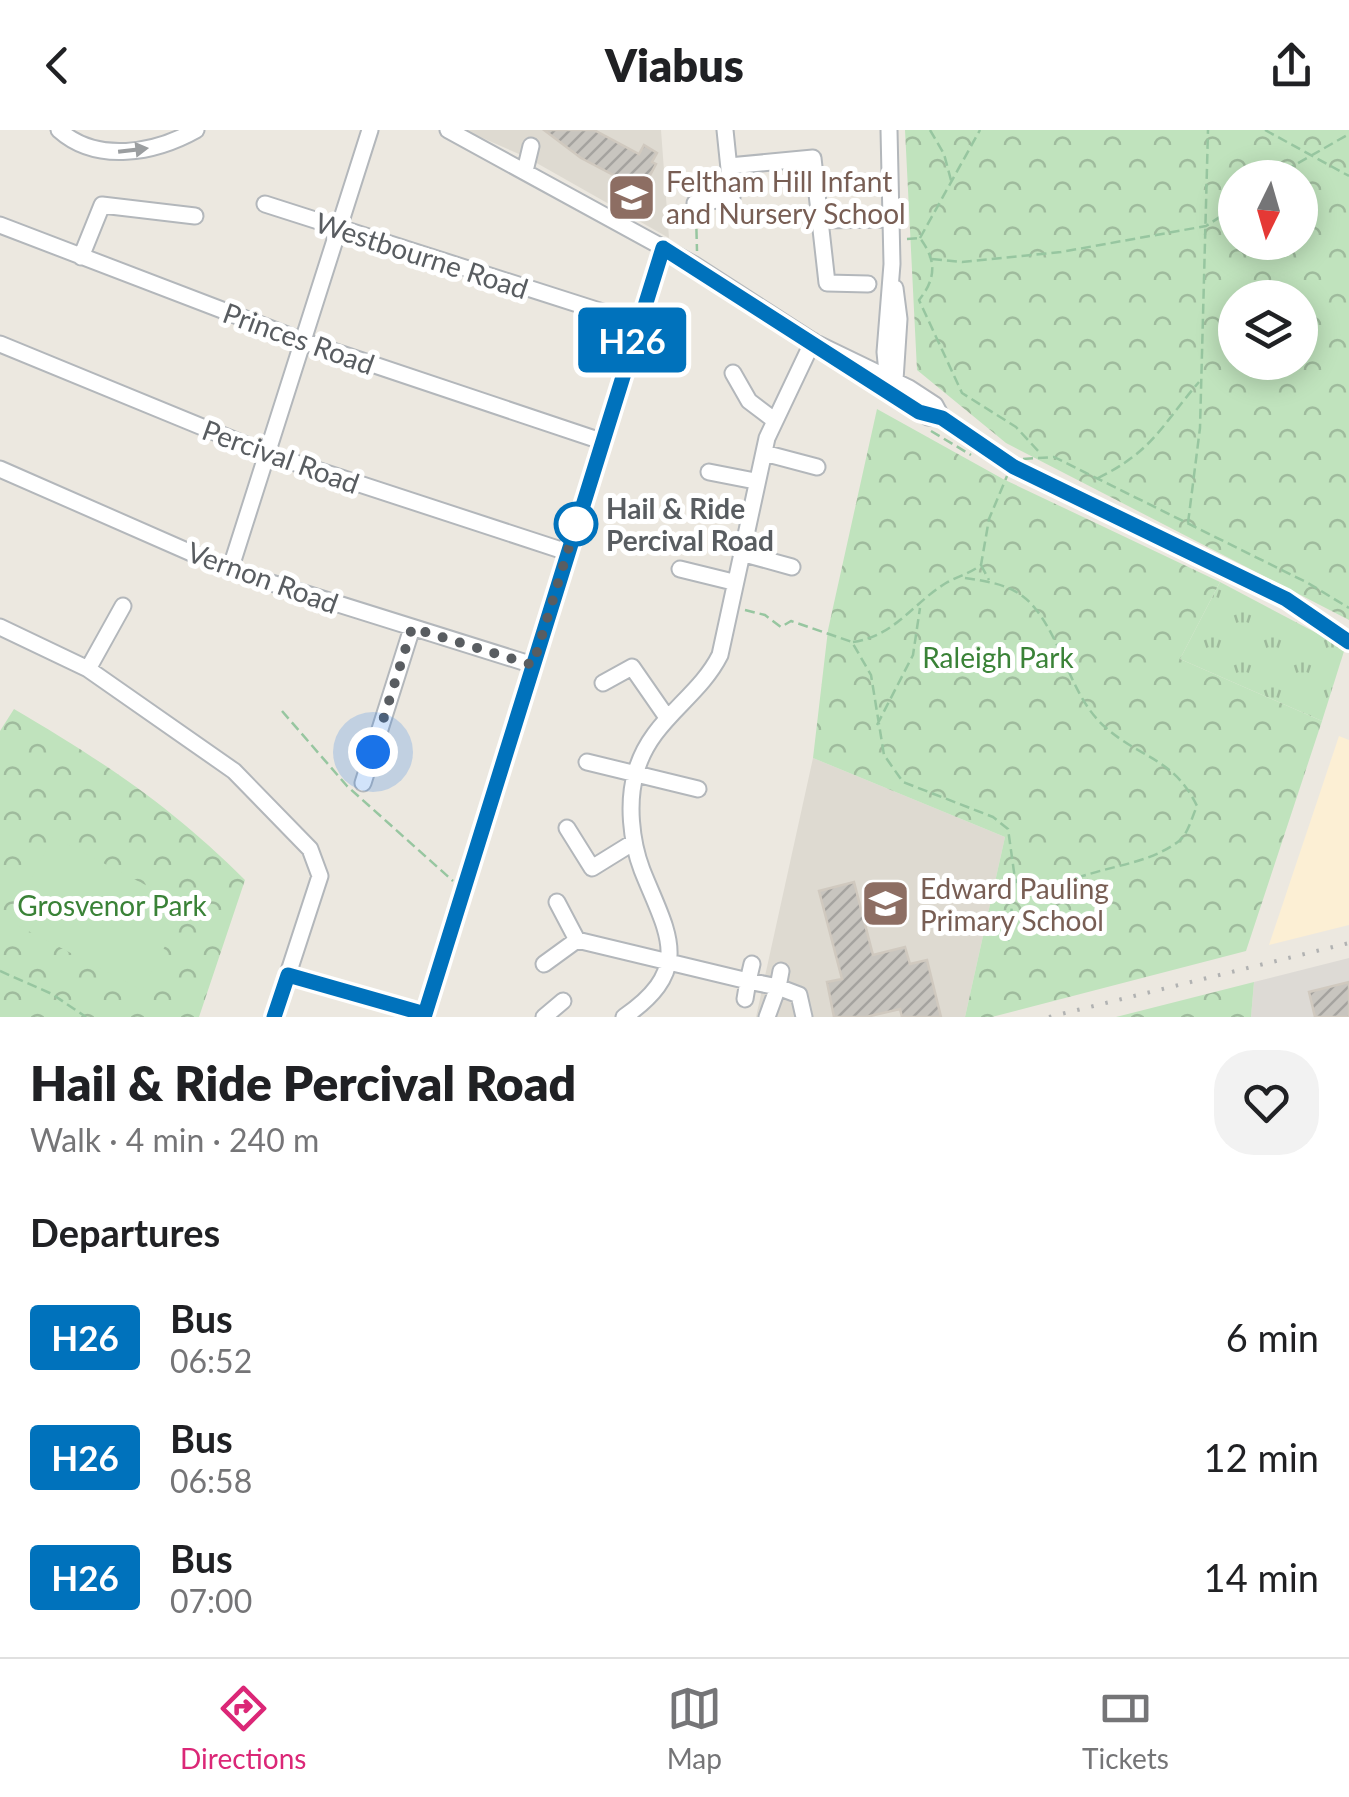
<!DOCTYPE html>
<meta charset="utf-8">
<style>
:root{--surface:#fff;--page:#f2f2f2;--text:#202124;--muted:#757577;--line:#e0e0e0;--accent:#db2777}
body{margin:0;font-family:Lato,sans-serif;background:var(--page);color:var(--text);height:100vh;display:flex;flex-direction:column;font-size:38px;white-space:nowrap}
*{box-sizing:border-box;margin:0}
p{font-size:32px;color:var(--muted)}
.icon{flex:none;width:55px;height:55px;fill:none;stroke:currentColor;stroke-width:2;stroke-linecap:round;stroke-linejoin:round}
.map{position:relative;height:887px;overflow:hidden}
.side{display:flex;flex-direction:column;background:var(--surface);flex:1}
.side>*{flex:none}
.badge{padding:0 20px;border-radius:8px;font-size:35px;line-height:65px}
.needle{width:65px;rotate:185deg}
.fabs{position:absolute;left:1218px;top:30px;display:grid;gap:20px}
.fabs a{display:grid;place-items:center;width:100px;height:100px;border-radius:50%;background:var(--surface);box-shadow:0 5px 25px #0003;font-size:50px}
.you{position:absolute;width:50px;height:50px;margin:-25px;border:8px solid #fff;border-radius:50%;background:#1a73e8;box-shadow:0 0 0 15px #1a73e833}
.map>.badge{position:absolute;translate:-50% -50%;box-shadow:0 0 0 5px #fff}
h2{padding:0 30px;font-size:38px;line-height:90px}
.round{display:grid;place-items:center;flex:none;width:105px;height:105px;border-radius:40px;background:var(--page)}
.overview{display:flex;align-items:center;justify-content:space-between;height:170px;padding:0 30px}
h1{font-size:48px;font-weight:800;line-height:75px}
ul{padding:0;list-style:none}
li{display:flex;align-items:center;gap:30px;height:120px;padding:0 30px}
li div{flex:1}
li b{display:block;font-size:38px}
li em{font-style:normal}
li .badge{min-width:110px;font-weight:700;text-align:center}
header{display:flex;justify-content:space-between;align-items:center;height:130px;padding:0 30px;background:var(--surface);font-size:45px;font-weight:800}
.menu{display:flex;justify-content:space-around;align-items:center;height:140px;border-top:2px solid var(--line);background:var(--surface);font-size:28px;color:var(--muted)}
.menu a{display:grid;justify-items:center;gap:5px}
.menu .selected{color:var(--accent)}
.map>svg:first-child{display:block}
.commercial{fill:#fcefd4}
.industrial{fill:#dddad5}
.education{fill:#dedad1}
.grass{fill:url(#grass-tufts)}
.forest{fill:url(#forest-crowns);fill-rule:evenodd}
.pitch{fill:#c0e3bd}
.building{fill:url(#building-hatch);stroke:#d0c9bf;stroke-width:2.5}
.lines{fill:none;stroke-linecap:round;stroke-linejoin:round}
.minor-casing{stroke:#b3b7bb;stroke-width:19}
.path{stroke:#97c6a0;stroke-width:2.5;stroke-dasharray:10 5;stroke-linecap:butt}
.minor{stroke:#fff;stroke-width:15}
.rail{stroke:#b1b2b2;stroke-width:4;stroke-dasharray:2.5 12;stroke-linecap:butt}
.oneway{fill:#9b9ea0}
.line-casing{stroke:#fff;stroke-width:22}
.line{stroke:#0072bc;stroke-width:15}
.walk{stroke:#595d61;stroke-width:10;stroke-dasharray:0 18}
.stop-dot{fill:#fff;stroke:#0072bc;stroke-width:5}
.labels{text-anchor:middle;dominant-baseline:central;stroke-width:10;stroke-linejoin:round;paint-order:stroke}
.education-label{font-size:28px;fill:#785e54;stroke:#fff;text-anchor:start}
.street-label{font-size:28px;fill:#595d61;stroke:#fff}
.stop-label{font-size:28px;font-weight:bold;fill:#595d61;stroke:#fff;text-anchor:start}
.park-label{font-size:28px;fill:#3a8237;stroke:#fff}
</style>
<header><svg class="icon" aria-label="back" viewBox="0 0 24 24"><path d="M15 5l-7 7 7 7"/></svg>Viabus<svg class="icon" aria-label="share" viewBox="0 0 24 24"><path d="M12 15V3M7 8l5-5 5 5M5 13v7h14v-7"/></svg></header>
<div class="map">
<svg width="1349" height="887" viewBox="0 0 1349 887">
<defs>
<pattern id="grass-tufts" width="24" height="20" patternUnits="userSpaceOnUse" patternTransform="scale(2.5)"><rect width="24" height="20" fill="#c0e3bd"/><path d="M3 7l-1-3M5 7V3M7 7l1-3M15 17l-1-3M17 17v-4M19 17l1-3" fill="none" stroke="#9fbb9d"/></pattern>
<pattern id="forest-crowns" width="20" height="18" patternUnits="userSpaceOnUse" patternTransform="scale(2.5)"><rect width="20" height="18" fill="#c0e3bd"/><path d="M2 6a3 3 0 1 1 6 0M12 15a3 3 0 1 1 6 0" fill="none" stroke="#9fbb9d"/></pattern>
<pattern id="building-hatch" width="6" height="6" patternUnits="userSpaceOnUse" patternTransform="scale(2.5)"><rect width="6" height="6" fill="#c8c5bf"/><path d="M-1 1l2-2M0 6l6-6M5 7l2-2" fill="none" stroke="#a5a39f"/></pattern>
</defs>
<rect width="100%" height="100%" fill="#ece8e0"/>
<path class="commercial" d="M1339,606L1349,610V795L1269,815Z"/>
<path class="industrial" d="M1349,828V887H1251L1254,852Z"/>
<path class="education" d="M464,0H661L669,108L526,27Z
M813,628L1005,707L965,887H756Z"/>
<path class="grass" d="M1220,452L1345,518L1322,591L1180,529Z"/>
<path class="forest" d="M905,0H1349V490L1006,313L917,240ZM1235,48H1300V112H1235ZM1235,168H1300V232H1235Z
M877,279L1003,349L1220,452L1180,529L1322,591L1246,821L992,887H965L1005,707L813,628L828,500Z
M14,579C104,632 171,676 245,750L199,887H0V601Z
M1254,852L1251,887H1116Z"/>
<path class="pitch" d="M53,707L186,776L142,860L9,791Z"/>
<path class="building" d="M544,0H594L639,24L644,15L657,23L652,32L656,34L642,60L581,28Z
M854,752L873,825L905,817L910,834L927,830L941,887H902L900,879L866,887H834L827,852L842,849L819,761Z
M1349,852V887H1315L1309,862Z"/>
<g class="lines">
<defs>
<path id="minor" d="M59,0C97,34 155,23 196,0
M448,0L693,134L820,216
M729,36L813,28L827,153L868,154
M525,41L531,16
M695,73L732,68L725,0
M265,74L637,193
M820,90L891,89
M0,95L303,211L601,311
M81,127L102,75L195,86
M0,214L268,324L567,422
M818,214L909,258L935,275L942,288L1008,334L1286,469L1349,512
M846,236L928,287L942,288
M733,243L749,271L774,290
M895,250L899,189L895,158
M888,253L885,222L892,134L889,0
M764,323L817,337
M0,339L230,440L533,535
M709,342L755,351
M741,423L792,437
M680,439L733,452
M230,440L370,0
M0,497L88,539L234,641L310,719L320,746L274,887
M88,539L123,476
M603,553L632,537L666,586
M587,632L698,659
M363,653L412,498
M567,698L592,738L634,712
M557,772L577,810
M544,834L577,810L748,851L752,834
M288,845L425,884
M745,869L748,851L778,857L781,841
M424,887L663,118
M544,887L563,871
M624,887C695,838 667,803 642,740C631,711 627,672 636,642C650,590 698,569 720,525L767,308L813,211
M767,887L778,857L799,865L804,887"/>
</defs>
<use href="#minor" class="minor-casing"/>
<path class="path" d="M930,0L944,24L952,54
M1265,0L1349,46
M1272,48L1349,4
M696,84L697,121
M920,108L980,0
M907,109L920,108C937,131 936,149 919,170L962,263L1016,297L1040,323
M932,129L962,132L1061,122L1206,96L1235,77
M931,301L971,325
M1023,329L1054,327L1308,453L1349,478
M1098,348C1153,321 1161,296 1199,252
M1188,393L1200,298L1208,0
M981,435L989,450
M965,448C991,452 1016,455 1034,477C1064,513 1070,566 1105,597C1141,629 1174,628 1197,676C1192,687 1188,704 1179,711C1140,741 1085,734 1041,767L1027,764L1015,749
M745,480L765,485L781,497L791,491L852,512L871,545L884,625L903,652L993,687L1008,699L1015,749L1008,811
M853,512C895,506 913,473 946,453C958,446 969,444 981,435L989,389L1007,346
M282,581L347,656L453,751
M877,595L913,525L920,478
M0,841L52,864L86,887"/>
<use href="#minor" class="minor"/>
<path class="rail" d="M1049,887L1349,813"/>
</g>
<defs><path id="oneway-solid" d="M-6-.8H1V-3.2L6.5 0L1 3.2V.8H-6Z" transform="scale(2.5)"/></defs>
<use class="oneway" href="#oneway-solid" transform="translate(133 20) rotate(-7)"/>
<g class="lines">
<defs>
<path id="line" d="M274,887L288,845L425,884L663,118L919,282L942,288L1014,337L1286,469L1349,512"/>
</defs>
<use href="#line" class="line-casing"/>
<use href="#line" class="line"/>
<path class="walk" d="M373,622L412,498L533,535L576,394"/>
</g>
<defs>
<symbol id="school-square" viewBox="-11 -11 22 22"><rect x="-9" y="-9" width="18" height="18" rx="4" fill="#8d6e63" stroke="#fff"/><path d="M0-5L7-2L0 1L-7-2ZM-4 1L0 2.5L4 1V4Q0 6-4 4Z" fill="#fff"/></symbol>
</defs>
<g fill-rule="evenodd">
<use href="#school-square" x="604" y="40" width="55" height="55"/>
<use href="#school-square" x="858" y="746" width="55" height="55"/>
</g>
<circle class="stop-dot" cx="576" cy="394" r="20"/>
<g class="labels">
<g class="education-label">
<text x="666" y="51">Feltham Hill Infant<tspan x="666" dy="32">and Nursery School</tspan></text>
<text x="920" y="758">Edward Pauling<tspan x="920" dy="32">Primary School</tspan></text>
</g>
<g class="street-label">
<text transform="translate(422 125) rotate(18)">Westbourne Road</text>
<text transform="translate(299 208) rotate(20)">Princes Road</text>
<text transform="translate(281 326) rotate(20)">Percival Road</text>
<text transform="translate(263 447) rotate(20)">Vernon Road</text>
</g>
<g class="stop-label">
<text x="606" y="378">Hail &amp; Ride<tspan x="606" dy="32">Percival Road</tspan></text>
</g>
<g class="park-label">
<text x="998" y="527">Raleigh Park</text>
<text x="112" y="775">Grosvenor Park</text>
</g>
</g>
</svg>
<div class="fabs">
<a><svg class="needle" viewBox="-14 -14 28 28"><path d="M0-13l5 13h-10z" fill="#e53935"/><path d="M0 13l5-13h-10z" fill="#757577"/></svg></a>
<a><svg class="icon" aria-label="layers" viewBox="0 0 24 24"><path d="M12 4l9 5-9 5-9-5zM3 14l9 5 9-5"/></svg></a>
</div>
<div class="you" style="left:373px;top:622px"></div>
<b class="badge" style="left:632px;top:210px;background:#0072bc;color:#fff">H26</b>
</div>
<section class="side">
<div class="overview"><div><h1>Hail &amp; Ride Percival Road</h1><p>Walk · 4 min · 240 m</p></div><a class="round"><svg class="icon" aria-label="heart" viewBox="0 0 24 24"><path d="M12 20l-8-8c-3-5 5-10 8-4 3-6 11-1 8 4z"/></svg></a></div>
<h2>Departures</h2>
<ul>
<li><span class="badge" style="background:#0072bc;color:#fff">H26</span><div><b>Bus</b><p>06:52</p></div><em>6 min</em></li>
<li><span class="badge" style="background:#0072bc;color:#fff">H26</span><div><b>Bus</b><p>06:58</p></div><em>12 min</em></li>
<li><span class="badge" style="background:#0072bc;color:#fff">H26</span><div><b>Bus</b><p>07:00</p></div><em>14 min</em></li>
</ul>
</section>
<nav class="menu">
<a class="selected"><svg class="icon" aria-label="directions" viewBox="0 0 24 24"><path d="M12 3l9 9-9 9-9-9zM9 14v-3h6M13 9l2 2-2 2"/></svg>Directions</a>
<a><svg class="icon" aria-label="map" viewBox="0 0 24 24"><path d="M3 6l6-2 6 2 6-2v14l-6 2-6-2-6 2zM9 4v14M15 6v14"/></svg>Map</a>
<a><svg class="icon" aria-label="tickets" viewBox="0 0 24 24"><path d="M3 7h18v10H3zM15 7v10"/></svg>Tickets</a>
</nav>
